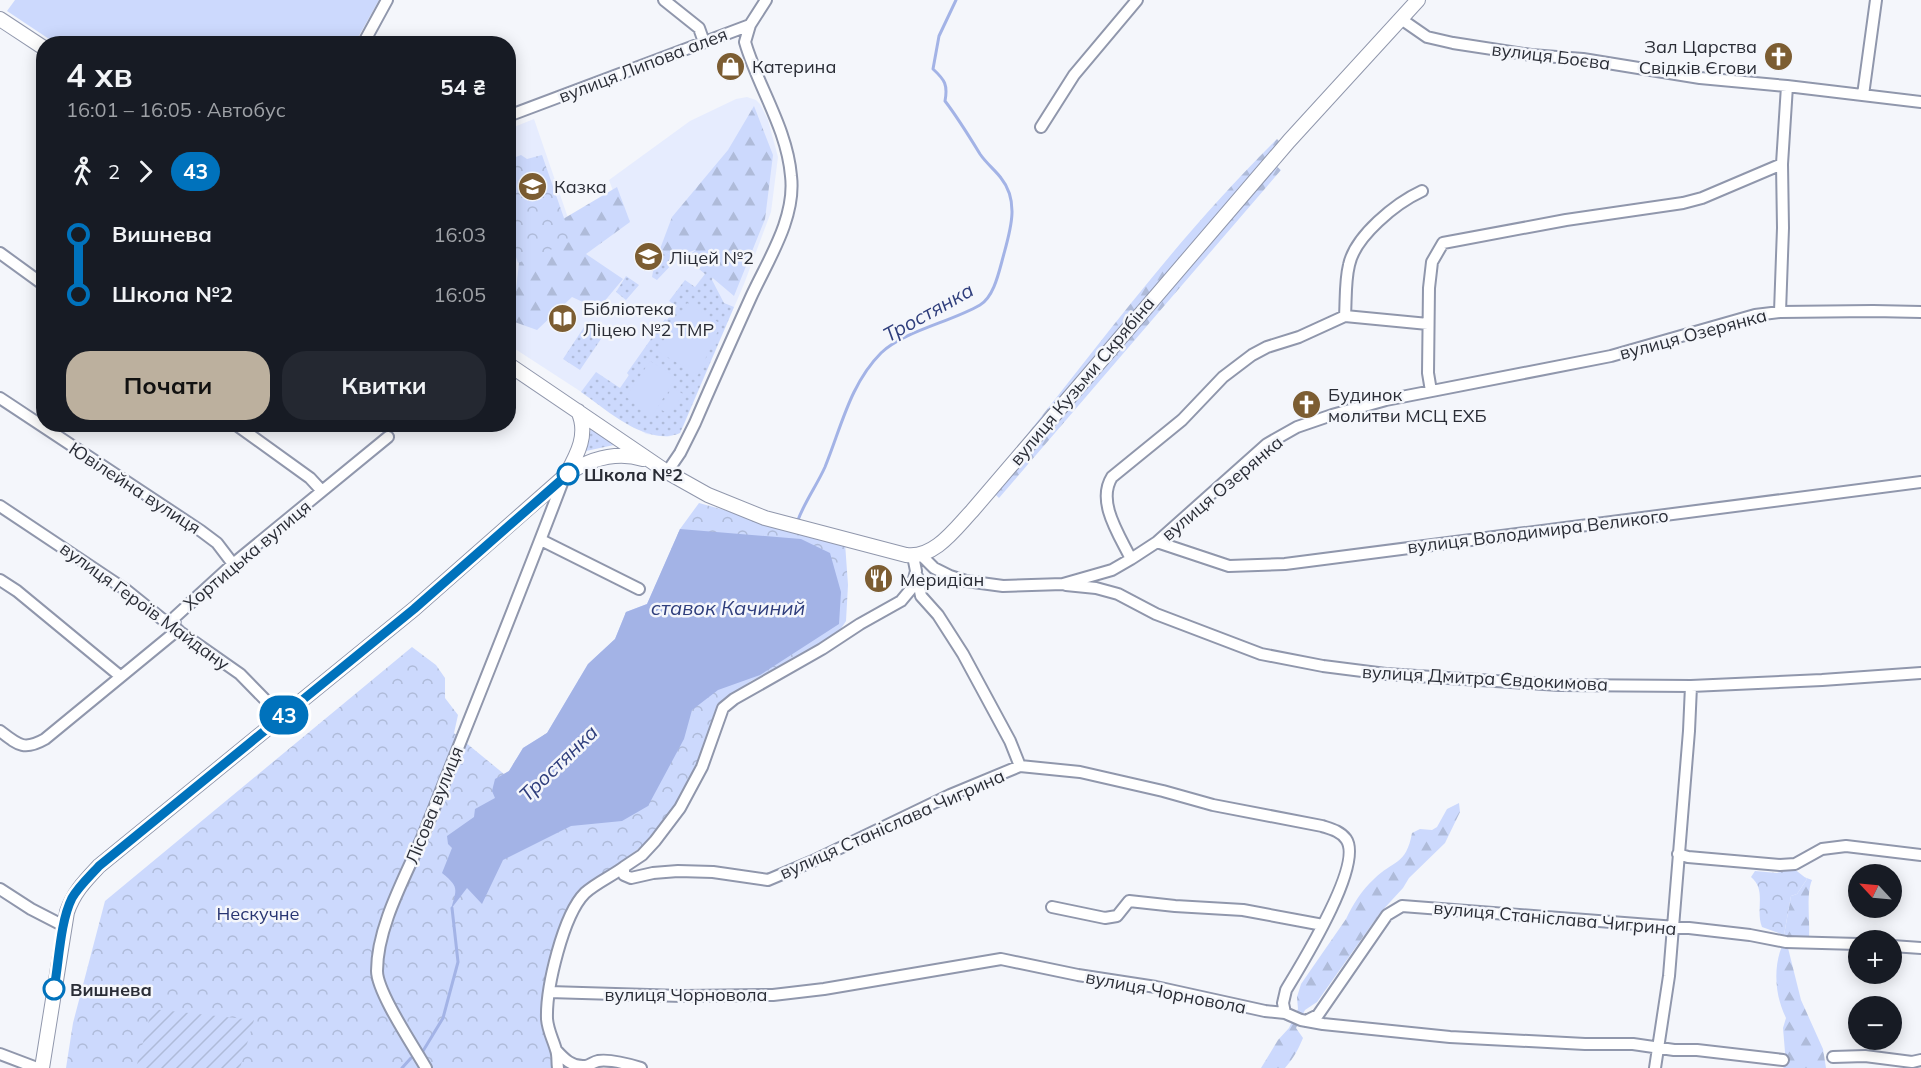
<!DOCTYPE html>
<html lang="uk">
<meta charset="utf-8">
<style>
:root{--surface:#171b24;--page:#242831;--text:#f1f3f6;--muted:#9ea1a6;--accent:#bcb09e}
body{margin:0;font-family:Mulish,sans-serif;background:var(--page);color:var(--text);height:100vh;display:flex;flex-direction:column;font-size:22px;white-space:nowrap}
*{box-sizing:border-box;margin:0}
p{font-size:20px;color:var(--muted)}
.icon{flex:none;width:33px;height:33px;fill:none;stroke:currentColor;stroke-width:2;stroke-linecap:round;stroke-linejoin:round}
.map{position:relative;flex:1;overflow:hidden}
.side{position:absolute;left:36px;top:36px;width:480px;height:396px;display:flex;flex-direction:column;background:var(--surface);border-radius:24px;box-shadow:0 3px 15px #0003}
.side>*{flex:none}
.badge{padding:0 12px;border-radius:20px;font-size:21px;line-height:39px}
.needle{width:39px;rotate:296deg}
.buttons{position:absolute;left:1848px;top:864px;display:grid;gap:12px}
.buttons a{display:grid;place-items:center;width:54px;height:54px;border-radius:50%;background:var(--surface);box-shadow:0 3px 15px #0003;font-size:30px}
.map>.badge{position:absolute;translate:-50% -50%;box-shadow:0 0 0 3px #fff}
.legs{display:flex;align-items:center;gap:9px;height:66px;padding:0 30px;font-size:20px}
.legs p{margin-inline-start:auto}
.head{display:flex;align-items:center;justify-content:space-between;height:102px;padding:0 30px}
h1{font-size:33px;font-weight:700;line-height:45px}
.primary-button{display:flex;gap:12px;margin-top:auto;padding:12px 30px}
.primary-button a{flex:1;height:69px;border-radius:24px;background:var(--accent);color:#111;font-size:24px;font-weight:700;line-height:69px;text-align:center}
.primary-button a+a{background:var(--page);color:var(--text)}
ul{padding:0 30px;list-style:none}
li{display:flex;align-items:center;gap:21px;height:60px;font-size:22px}
li i{display:grid;place-items:center;width:9px;height:100%;margin:0 8px;background:currentColor}
li i::after{content:'';width:15px;height:15px;margin:-8px;border:4px solid;border-radius:50%;background:var(--surface)}
li p{margin-inline-start:auto}
li:first-child i{background:linear-gradient(#0000 50%,currentColor 0)}
li:last-child i{background:linear-gradient(currentColor 50%,#0000 0)}
.map>svg:first-child{display:block}
.built{fill:#e6ecfe}
.grass{fill:url(#grass-dots)}
.forest{fill:url(#forest-firs)}
.park{fill:url(#park-crowns)}
.garden{fill:url(#garden-furrows)}
.pitch{fill:#ccd9fd}
.water{fill:#a3b3e6}
.lines{fill:none;stroke-linecap:round;stroke-linejoin:round}
.stream{stroke:#a3b3e6;stroke-width:3}
.street-casing{stroke:#9097ac;stroke-width:14}
.secondary-casing{stroke:#9097ac;stroke-width:16}
.street{stroke:#fff;stroke-width:10}
.secondary{stroke:#fff;stroke-width:14}
.line-1-casing{stroke:#fff;stroke-width:14}
.line-1{stroke:#0072bc;stroke-width:9}
.stop-1-dot{fill:#fff;stroke:#0072bc;stroke-width:3}
.labels{text-anchor:middle;dominant-baseline:central;stroke-width:5;stroke-linejoin:round;paint-order:stroke}
.poi-label{font-size:18px;fill:#2a2d36;stroke:#f4f6fb;text-anchor:start}
.street-label{font-size:18px;fill:#2a2d36;stroke:#f4f6fb}
.stop-label{font-size:18px;font-weight:bold;fill:#2a2d36;stroke:#f4f6fb;text-anchor:start}
.park-label{font-size:18px;fill:#283572;stroke:#f4f6fb}
.water-label{font-size:20px;font-style:italic;fill:#2f3e7c;stroke:#f4f6fb}
</style>
<div class="map">
<svg width="1921" height="1068" viewBox="0 0 1921 1068">
<defs>
<pattern id="grass-dots" width="8" height="8" patternUnits="userSpaceOnUse" patternTransform="scale(1.5)"><rect width="8" height="8" fill="#ccd9fd"/><path d="M2 2h.1M6 6h.1" fill="none" stroke="#afbbd9" stroke-width="1.8" stroke-linecap="round"/></pattern>
<pattern id="forest-firs" width="22" height="20" patternUnits="userSpaceOnUse" patternTransform="scale(1.5)"><rect width="22" height="20" fill="#ccd9fd"/><path d="M5 1l3.5 6h-7zM16 11l3.5 6h-7z" fill="#afbbd9"/></pattern>
<pattern id="park-crowns" width="20" height="18" patternUnits="userSpaceOnUse" patternTransform="scale(1.5)"><rect width="20" height="18" fill="#ccd9fd"/><path d="M2 6a3 3 0 1 1 6 0M12 15a3 3 0 1 1 6 0" fill="none" stroke="#afbbd9"/></pattern>
<pattern id="garden-furrows" width="10" height="10" patternUnits="userSpaceOnUse" patternTransform="scale(1.5)"><rect width="10" height="10" fill="#ccd9fd"/><path d="M-1 1l2-2M0 10L10 0M9 11l2-2" fill="none" stroke="#afbbd9"/></pattern>
</defs>
<rect width="100%" height="100%" fill="#f4f6fb"/>
<path class="built" d="M747,97L756,100L760,104L768,120L778,157L771,212L744,284L683,427L678,434L667,437L646,434L509,345V129L534,119L577,244L625,223L609,180L690,121L736,99Z"/>
<path class="grass" d="M708,240L719,251L712,280L724,303L734,307L680,433C647,447 607,410 581,392L596,372L620,388L629,375L627,373L665,319L667,320L677,306L669,301L685,280L695,287L705,274L699,269L705,262L692,253Z
M660,249L675,257L676,260L657,280L652,277L655,261Z
M626,276L639,285L626,300L616,292Z
M588,321L605,333L580,370L563,359Z
M591,428L614,445L586,451Z"/>
<path class="forest" d="M754,106L773,155L765,219L734,296L708,274L705,270L710,262L695,250L675,257L660,249L672,217L728,150Z
M1277,139L1280,142L978,495C1077,376 1166,248 1277,139Z
M1274,164L1281,170L999,498L993,492Z
M617,187L630,222L586,254L623,279L598,309L572,297L537,330L509,320L516,290L521,244Z
M1459,803L1460,812L1445,843L1409,878L1403,888L1380,913L1317,1002L1305,1010L1296,1028L1303,1038C1298,1050 1293,1059 1285,1068H1261L1278,1040L1289,1028L1298,1009L1297,997L1301,984L1346,919C1353,904 1362,890 1374,879C1393,860 1406,866 1412,833L1420,829L1432,830L1437,827L1447,809Z
M1804,877L1812,880C1806,894 1810,920 1809,937L1790,938L1784,935L1791,896L1797,894L1807,879Z
M1782,946L1788,948L1801,1000L1823,1049L1826,1068H1783L1786,1064L1783,1028L1786,1018C1775,996 1773,968 1782,946Z"/>
<path class="park" d="M521,155L527,159L542,155L572,241L518,263L509,236L508,160Z
M699,503L845,543L848,585L846,621L832,642L751,681L717,705L687,793L650,840L589,886L550,962L543,999L552,1068H66L73,1023L105,901L412,647L436,665L445,678V698L458,715L454,733L504,774L509,771L523,748L547,733L588,664L615,639L626,612L647,604L680,529Z
M1793,868L1807,879L1797,894L1791,896L1784,935L1762,927C1755,910 1767,890 1751,877L1755,871L1777,873Z"/>
<path class="garden" d="M152,1009L254,1020L240,1068H136Z"/>
<path class="pitch" d="M15,0H379L355,43H55L7,11Z
M687,303L721,324L698,375L657,351Z
M650,361L676,377L653,415L626,397Z
M672,387L683,394L670,415L660,409Z"/>
<path class="water" d="M680,529L801,539L830,553L841,592L839,624L760,675L718,690L692,710L684,739L648,806L622,821L571,826L503,860L482,904L467,888L451,909C457,888 459,887 442,873L452,848L448,844L447,836L474,817L475,809L495,798L492,791L495,779L509,771L523,748L547,733L588,664L615,639L626,612L647,604Z"/>
<g class="lines">
<path class="stream" d="M798,520C805,501 817,485 825,467C841,428 850,384 881,353C904,331 951,322 980,305C993,297 998,276 1002,261C1009,234 1021,203 1001,178C995,170 986,163 980,154C969,136 958,118 945,101C948,85 945,80 933,69L939,36L956,0
M423,1051L443,1018L458,962L452,908
M402,1068L411,1058"/>
<defs>
<path id="street" d="M664,0L699,28L704,42
M1401,19L1427,37L1453,43L1531,55L1583,59L1700,78L1787,86L1921,102
M363,44L387,0
M1863,95L1876,0
M508,116L750,25L766,0
M1041,127L1074,75L1137,0
M0,253L44,285
M1780,312L1783,228L1782,164L1787,86
M1345,316C1346,300 1345,281 1349,265C1355,236 1396,203 1422,191
M1431,391L1428,373L1429,288L1432,262L1443,243L1566,220L1683,203L1702,198L1782,164
M0,398L201,531L217,543L233,564
M235,424L310,478L322,491
M667,472L680,453L695,423C713,381 732,339 751,297C768,260 796,218 791,176C787,128 758,87 745,42L750,25
M0,506L126,590L162,619L167,620L180,632L240,674L282,717
M541,540L639,589
M1157,542L1229,566L1285,564L1921,482
M921,555L934,568L950,576L966,581L1003,586L1063,584L1112,570L1131,559L1157,542L1267,444L1297,427L1332,415L1386,400L1611,356L1755,315L1780,312L1873,311L1921,312
M913,556L916,571L913,583L911,589L901,601L860,624L822,649L734,699L723,708L702,767L680,808L655,841L642,855L624,867V875L631,878L653,873L678,871L713,872L768,880L813,861L950,795L1020,766L1080,772L1163,791L1213,805L1322,826C1331,829 1340,831 1346,839C1364,864 1301,965 1286,990L1283,1003L1285,1013
M1131,559C1120,536 1096,502 1112,477L1182,420L1223,377L1252,355L1267,347L1299,337L1345,316L1428,324
M917,576L921,596L938,615L963,654L1010,741L1020,766
M0,580L17,591L120,676
M1066,585L1096,588L1118,594L1156,614L1261,654L1323,666L1386,674L1559,685L1691,686L1822,680L1921,673
M0,731C18,745 24,751 45,739L174,633L175,617L233,564L388,437
M1678,854L1688,857L1780,865L1795,864L1822,849L1846,846L1921,855
M0,889L31,909L64,926
M1052,907L1105,918L1117,916L1129,901L1175,906L1243,910L1323,925
M1892,946L1921,948
M549,992L682,996L773,995L824,989L1001,959L1078,975L1156,987L1265,1011L1285,1013L1301,1020L1323,1024L1450,1037L1585,1044H1633L1674,1050H1697L1783,1060
M1306,1021L1318,1015L1387,915L1402,906L1689,928L1750,935L1786,942L1858,944
M556,1050C564,1059 572,1067 585,1066C589,1066 593,1062 598,1061C611,1059 628,1064 641,1068
M0,1054L37,1068
M1833,1057L1865,1056L1912,1062L1921,1060
M426,1068C414,1047 377,992 377,971C377,923 410,869 427,826C473,710 520,594 564,478
M558,1068C557,1062 558,1055 556,1050C553,1039 548,1031 547,1019C546,988 563,915 585,893C596,883 612,876 624,867
M1655,1068L1669,976L1689,731L1691,686"/>
<path id="secondary" d="M0,19L44,48
M508,364L667,472L708,495L765,518L906,555C934,559 955,529 972,511L1289,141L1418,0
M567,474C590,459 616,451 643,459
M42,1068L67,912C74,892 85,881 99,866L414,609L566,475C577,455 589,434 578,411"/>
</defs>
<use href="#street" class="street-casing"/>
<use href="#secondary" class="secondary-casing"/>
<use href="#street" class="street"/>
<use href="#secondary" class="secondary"/>
</g>
<g class="lines">
<defs>
<path id="line-1" d="M54,989C59,962 60,922 72,898C79,886 90,876 99,866L414,609L568,474"/>
</defs>
<use href="#line-1" class="line-1-casing"/>
<use href="#line-1" class="line-1"/>
</g>
<defs>
<symbol id="church-disc" viewBox="-11 -11 22 22"><circle r="9.5" fill="#7c5d32" stroke="#f4f6fb"/><path d="M-1.2-6h2.4v3.5h3.3v2.4h-3.3V6h-2.4V-.1h-3.3v-2.4h3.3Z" fill="#fff"/></symbol>
<symbol id="shop-disc" viewBox="-11 -11 22 22"><circle r="9.5" fill="#7c5d32" stroke="#f4f6fb"/><path d="M-5-2.5h2.3a2.7 3.5 0 0 1 5.4 0H5L5.5 6h-11ZM-1.5-2.5h3a1.5 2.3 0 0 0-3 0Z" fill="#fff"/></symbol>
<symbol id="school-disc" viewBox="-11 -11 22 22"><circle r="9.5" fill="#7c5d32" stroke="#f4f6fb"/><path d="M0-5L7-2L0 1L-7-2ZM-4 1L0 2.5L4 1V4Q0 6-4 4Z" fill="#fff"/></symbol>
<symbol id="library-disc" viewBox="-11 -11 22 22"><circle r="9.5" fill="#7c5d32" stroke="#f4f6fb"/><path d="M-6-4Q-3-5.5-.7-3.5V5Q-3 3-6 4ZM6-4Q3-5.5 .7-3.5V5Q3 3 6 4Z" fill="#fff"/></symbol>
<symbol id="restaurant-disc" viewBox="-11 -11 22 22"><circle r="9.5" fill="#7c5d32" stroke="#f4f6fb"/><path d="M-5-6h1v4h1v-4h1v4h1v-4h1v5L-1.5 .5V6h-2V.5L-5-1ZM5-6V6H3V1.5H1.5Q1.5-4 5-6Z" fill="#fff"/></symbol>
</defs>
<g fill-rule="evenodd">
<use href="#church-disc" x="1762" y="40" width="33" height="33"/>
<use href="#shop-disc" x="714" y="50" width="33" height="33"/>
<use href="#school-disc" x="516" y="170" width="33" height="33"/>
<use href="#school-disc" x="632" y="240" width="33" height="33"/>
<use href="#library-disc" x="546" y="302" width="33" height="33"/>
<use href="#church-disc" x="1290" y="388" width="33" height="33"/>
<use href="#restaurant-disc" x="862" y="562" width="33" height="33"/>
</g>
<g class="stop-1-dot">
<circle cx="568" cy="474" r="10"/>
<circle cx="54" cy="989" r="10"/>
</g>
<g class="labels">
<g class="poi-label">
<text x="1757" y="46" text-anchor="end">Зал Царства<tspan x="1757" dy="21">Свідків Єгови</tspan></text>
<text x="752" y="66">Катерина</text>
<text x="554" y="186">Казка</text>
<text x="669" y="257">Ліцей №2</text>
<text x="583" y="308">Бібліотека<tspan x="583" dy="21">Ліцею №2 ТМР</tspan></text>
<text x="1328" y="394">Будинок<tspan x="1328" dy="21">молитви МСЦ ЕХБ</tspan></text>
<text x="900" y="579">Меридіан</text>
</g>
<g class="street-label">
<text transform="translate(1551 56) rotate(7)">вулиця Боєва</text>
<text transform="translate(643 65) rotate(-21)">вулиця Липова алея</text>
<text transform="translate(1693 334) rotate(-15)">вулиця Озерянка</text>
<text transform="translate(1082 381) rotate(-50)">вулиця Кузьми Скрябіна</text>
<text transform="translate(135 488) rotate(33)">Ювілейна вулиця</text>
<text transform="translate(1222 488) rotate(-40)">вулиця Озерянка</text>
<text transform="translate(1538 531) rotate(-7)">вулиця Володимира Великого</text>
<text transform="translate(247 555) rotate(-40)">Хортицька вулиця</text>
<text transform="translate(145 606) rotate(36)">вулиця Героїв Майдану</text>
<text transform="translate(1485 678) rotate(3)">вулиця Дмитра Євдокимова</text>
<text transform="translate(434 805) rotate(-68)">Лісова вулиця</text>
<text transform="translate(892 824) rotate(-24)">вулиця Станіслава Чигрина</text>
<text transform="translate(1555 918) rotate(5)">вулиця Станіслава Чигрина</text>
<text transform="translate(1166 992) rotate(11)">вулиця Чорновола</text>
<text x="686" y="994">вулиця Чорновола</text>
</g>
<g class="stop-label">
<text x="584" y="474">Школа №2</text>
<text x="70" y="989">Вишнева</text>
</g>
<g class="park-label">
<text x="258" y="913">Нескучне</text>
</g>
<g class="water-label">
<text transform="translate(928 312) rotate(-29)">Тростянка</text>
<text x="728" y="607">ставок Качиний</text>
<text transform="translate(558 763) rotate(-44)">Тростянка</text>
</g>
</g>
</svg>
<div class="buttons">
<a><svg class="needle" viewBox="-14 -14 28 28"><path d="M0-13l5 13h-10z" fill="#e53935"/><path d="M0 13l5-13h-10z" fill="#9ea1a6"/></svg></a>
<a>+</a>
<a>−</a>
</div>
<b class="badge" style="left:284px;top:715px;background:#0072bc;color:#fff">43</b>
<section class="side">
<div class="head"><div><h1>4 хв</h1><p>16:01 – 16:05 · Автобус</p></div><b>54 ₴</b></div>
<div class="legs"><svg class="icon" aria-label="walk" viewBox="0 0 24 24"><circle cx="13" cy="4" r="2"/><path d="M13 8l-2 6 4 7M11 14l-3 7M7 12l3-4h3l4 4"/></svg>2<svg class="icon" aria-label="forward" viewBox="0 0 24 24"><path d="M9 5l7 7-7 7"/></svg><b class="badge" style="background:#0072bc;color:#fff">43</b></div>
<ul>
<li><i style="color:#0072bc"></i><b>Вишнева</b><p>16:03</p></li>
<li><i style="color:#0072bc"></i><b>Школа №2</b><p>16:05</p></li>
</ul>
<div class="primary-button"><a>Почати</a><a>Квитки</a></div>
</section>
</div>
